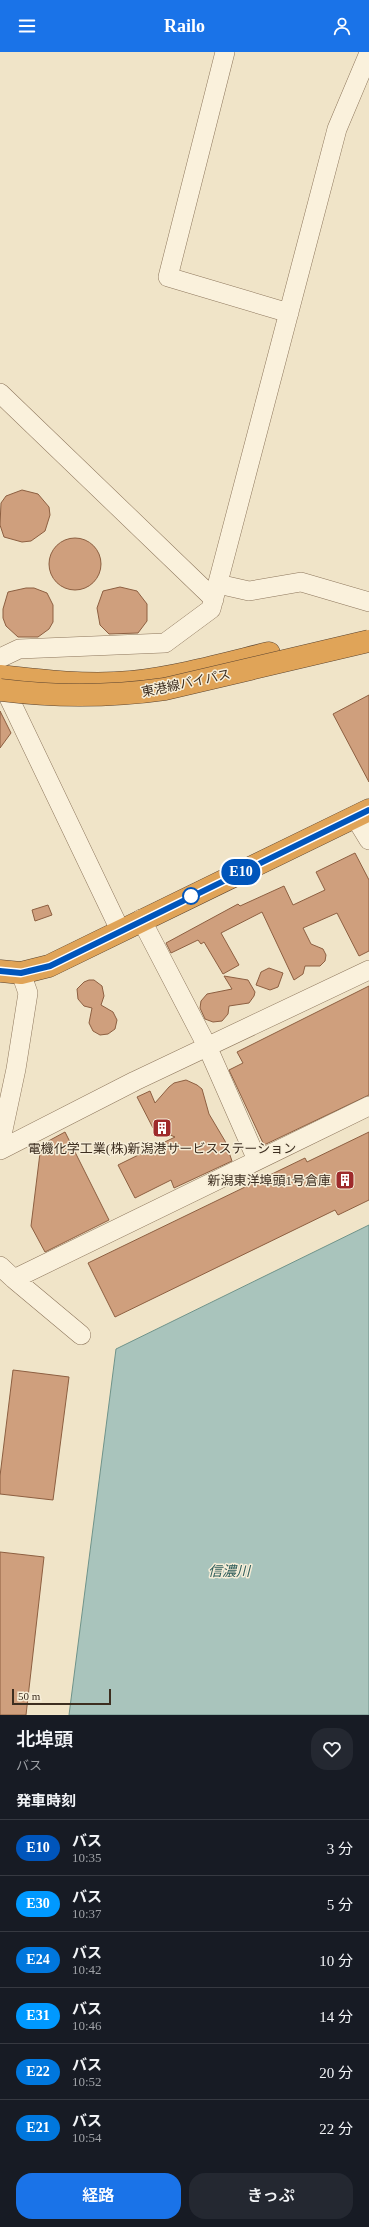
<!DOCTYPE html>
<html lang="ja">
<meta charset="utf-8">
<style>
:root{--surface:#171b24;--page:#242831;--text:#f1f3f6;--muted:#9ea1a6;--line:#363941;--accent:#1a73e8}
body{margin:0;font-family:"Times New Roman","Noto Sans JP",serif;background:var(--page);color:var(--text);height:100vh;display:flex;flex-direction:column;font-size:15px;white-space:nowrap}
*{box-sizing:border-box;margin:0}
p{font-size:13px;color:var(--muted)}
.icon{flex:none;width:22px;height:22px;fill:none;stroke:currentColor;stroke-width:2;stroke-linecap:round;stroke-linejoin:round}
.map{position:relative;height:1663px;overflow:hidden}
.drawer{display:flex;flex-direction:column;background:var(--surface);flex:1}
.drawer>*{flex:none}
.badge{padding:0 8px;border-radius:13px;font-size:14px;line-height:26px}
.scale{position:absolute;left:12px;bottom:10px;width:99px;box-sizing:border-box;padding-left:4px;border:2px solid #3d2e20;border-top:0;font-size:11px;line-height:14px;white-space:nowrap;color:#3d2e20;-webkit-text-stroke:3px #f7eed8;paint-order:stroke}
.map>.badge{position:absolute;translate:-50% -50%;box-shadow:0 0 0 2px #fff}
h2{padding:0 16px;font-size:15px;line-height:36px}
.round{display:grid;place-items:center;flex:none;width:42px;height:42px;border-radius:16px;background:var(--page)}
.summary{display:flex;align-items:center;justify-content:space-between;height:68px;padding:0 16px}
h1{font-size:19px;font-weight:600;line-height:30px}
.cta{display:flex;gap:8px;margin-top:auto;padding:8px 16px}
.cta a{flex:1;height:46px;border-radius:16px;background:var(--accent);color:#fff;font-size:16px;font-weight:600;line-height:46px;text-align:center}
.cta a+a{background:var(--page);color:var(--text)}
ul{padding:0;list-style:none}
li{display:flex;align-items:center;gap:12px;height:56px;padding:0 16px;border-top:1px solid var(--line)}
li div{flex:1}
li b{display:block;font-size:15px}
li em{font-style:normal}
li .badge{min-width:44px;font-weight:700;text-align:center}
header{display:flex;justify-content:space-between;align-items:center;height:52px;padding:0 16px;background:var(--accent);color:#fff;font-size:18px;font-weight:600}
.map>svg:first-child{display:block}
.water{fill:#a9c4bc;stroke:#6f938a}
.building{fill:#cf9f7d;stroke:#8d5f41}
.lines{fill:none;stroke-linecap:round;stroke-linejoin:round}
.minor-casing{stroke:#8d765c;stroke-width:20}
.highway-casing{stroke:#5b4430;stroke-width:23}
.minor{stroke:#faf1dc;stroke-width:19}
.highway{stroke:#e0a458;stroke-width:22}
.highway-bridge-casing{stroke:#5b4430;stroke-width:23;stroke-linecap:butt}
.highway-bridge{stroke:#e0a458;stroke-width:22}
.line-casing{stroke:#fff;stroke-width:9}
.line{stroke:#05b;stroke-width:6}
.stop-dot{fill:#fff;stroke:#05b;stroke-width:2}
.labels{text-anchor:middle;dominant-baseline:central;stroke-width:3;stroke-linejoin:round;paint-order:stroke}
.street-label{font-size:13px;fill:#3d2e20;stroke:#f7eed8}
.poi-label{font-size:13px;fill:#3d2e20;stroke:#f7eed8}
.water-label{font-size:14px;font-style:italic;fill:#2f5d5a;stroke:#f7eed8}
</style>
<header><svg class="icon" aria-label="menu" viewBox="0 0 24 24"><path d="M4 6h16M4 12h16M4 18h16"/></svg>Railo<svg class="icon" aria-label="person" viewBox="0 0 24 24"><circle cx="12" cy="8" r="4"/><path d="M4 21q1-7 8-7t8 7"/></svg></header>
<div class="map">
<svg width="369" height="1663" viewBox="0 0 369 1663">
<rect width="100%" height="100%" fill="#f0e4c8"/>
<path class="water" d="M369,1173V1663H69L116,1297Z"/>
<path class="building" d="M22,438L38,442L49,455L50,463L45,479L31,489L22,490L4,485L0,473L1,451L6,444Z
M49 512a26 26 0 1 1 52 0a26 26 0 1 1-52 0Z
M120,535L137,539L147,552V569L138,581L109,582L100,573L97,556L103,539Z
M26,536H34L47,541L53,553V570L49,577L38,585H18L6,574L3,566V557L8,540Z
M369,643V730L333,662Z
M0,659L11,681L0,696Z
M355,801L369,828V899L359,904L337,861L303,876L311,892L323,897L326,903L325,909L320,914H305L303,922L294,928L262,860L221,881L239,913L223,922L204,890L201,892L198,888L171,901L166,891L238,852L240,854L284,834L293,853L325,838L316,820Z
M48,853L52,863L35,869L32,858Z
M269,916L283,921L278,935L270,938L256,933L261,920Z
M224,924L248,928L255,940L254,944L249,951L229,954L228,962L222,969L213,970L205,967L200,956L201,949L207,942L232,937Z
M89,928H94L102,934L104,944L101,953L113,960L117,968L115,977L108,982L100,983L93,979L89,971L92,956L84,954L78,947L77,937L84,930Z
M369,934V1043L264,1093L229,1018L243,1011L237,1000Z
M186,1028L197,1033L202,1037L209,1062L225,1089L232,1109L174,1136L171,1128L135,1146L118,1113L175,1085L153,1076L137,1045L150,1039L155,1051L169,1035L174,1031Z
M65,1080L109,1168L45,1200L31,1174L41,1093Z
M369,1080V1148L338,1163L335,1158L115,1265L88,1211L305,1106L307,1110Z
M13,1318L69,1325L53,1448L0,1442V1424Z
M0,1500L44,1505L26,1663H0Z"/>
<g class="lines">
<defs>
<path id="minor" d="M225,0L168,225L289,261
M0,341L214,547
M218,532L249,539L301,530L369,550
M0,606L19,597L165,591L211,557L337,77L369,1
M0,627L120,878
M355,765L369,788
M141,867L207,994L257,1108
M0,1092L16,1017L28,941L21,921
M0,1098L135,1029L369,918
M0,1214L14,1227L369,1054
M14,1227L81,1283"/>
<path id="highway" d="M0,624C43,629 88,634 131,630C178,625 224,612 269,601
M0,919L21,921L49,914L369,758"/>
</defs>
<use href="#minor" class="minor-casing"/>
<use href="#highway" class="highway-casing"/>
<use href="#minor" class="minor"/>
<use href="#highway" class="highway"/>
<defs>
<path id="highway-bridge" d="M0,638C56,645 109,645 165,637L369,589"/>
</defs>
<use href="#highway-bridge" class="highway-bridge-casing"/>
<use href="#highway-bridge" class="highway-bridge"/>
</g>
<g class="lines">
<defs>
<path id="line" d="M0,919L21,921L50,914L369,758"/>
</defs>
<use href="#line" class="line-casing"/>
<use href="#line" class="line"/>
</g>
<defs>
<symbol id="building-square" viewBox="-11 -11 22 22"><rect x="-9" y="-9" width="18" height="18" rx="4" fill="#9e2a2b" stroke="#f7eed8"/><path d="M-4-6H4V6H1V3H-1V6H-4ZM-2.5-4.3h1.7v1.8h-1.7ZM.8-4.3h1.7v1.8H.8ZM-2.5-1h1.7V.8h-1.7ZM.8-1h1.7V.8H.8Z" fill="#fff"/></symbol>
</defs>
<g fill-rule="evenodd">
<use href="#building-square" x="151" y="1065" width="22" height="22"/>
<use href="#building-square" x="334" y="1117" width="22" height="22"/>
</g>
<circle class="stop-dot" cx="191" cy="844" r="8"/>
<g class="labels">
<g class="street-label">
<text transform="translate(186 631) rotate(-12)">東港線バイパス</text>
</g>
<g class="poi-label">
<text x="162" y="1096">電機化学工業(株)新潟港サービスステーション</text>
<text x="331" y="1128" text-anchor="end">新潟東洋埠頭1号倉庫</text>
</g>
<g class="water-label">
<text x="229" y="1519">信濃川</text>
</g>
</g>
</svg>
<div class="scale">50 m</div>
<b class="badge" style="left:241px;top:820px;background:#05b;color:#fff">E10</b>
</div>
<section class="drawer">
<div class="summary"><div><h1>北埠頭</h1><p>バス</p></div><a class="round"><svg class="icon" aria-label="heart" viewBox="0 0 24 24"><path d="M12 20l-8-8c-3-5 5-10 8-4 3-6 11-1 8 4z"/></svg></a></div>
<h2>発車時刻</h2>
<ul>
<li><span class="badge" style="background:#05b;color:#fff">E10</span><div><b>バス</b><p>10:35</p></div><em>3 分</em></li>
<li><span class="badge" style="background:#09f;color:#fff">E30</span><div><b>バス</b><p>10:37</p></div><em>5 分</em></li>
<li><span class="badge" style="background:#07d;color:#fff">E24</span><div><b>バス</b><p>10:42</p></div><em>10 分</em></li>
<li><span class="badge" style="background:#09f;color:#fff">E31</span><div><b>バス</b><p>10:46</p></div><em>14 分</em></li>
<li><span class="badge" style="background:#07d;color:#fff">E22</span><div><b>バス</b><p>10:52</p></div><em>20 分</em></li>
<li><span class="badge" style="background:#07d;color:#fff">E21</span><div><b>バス</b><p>10:54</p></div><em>22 分</em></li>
</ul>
<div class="cta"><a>経路</a><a>きっぷ</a></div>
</section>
